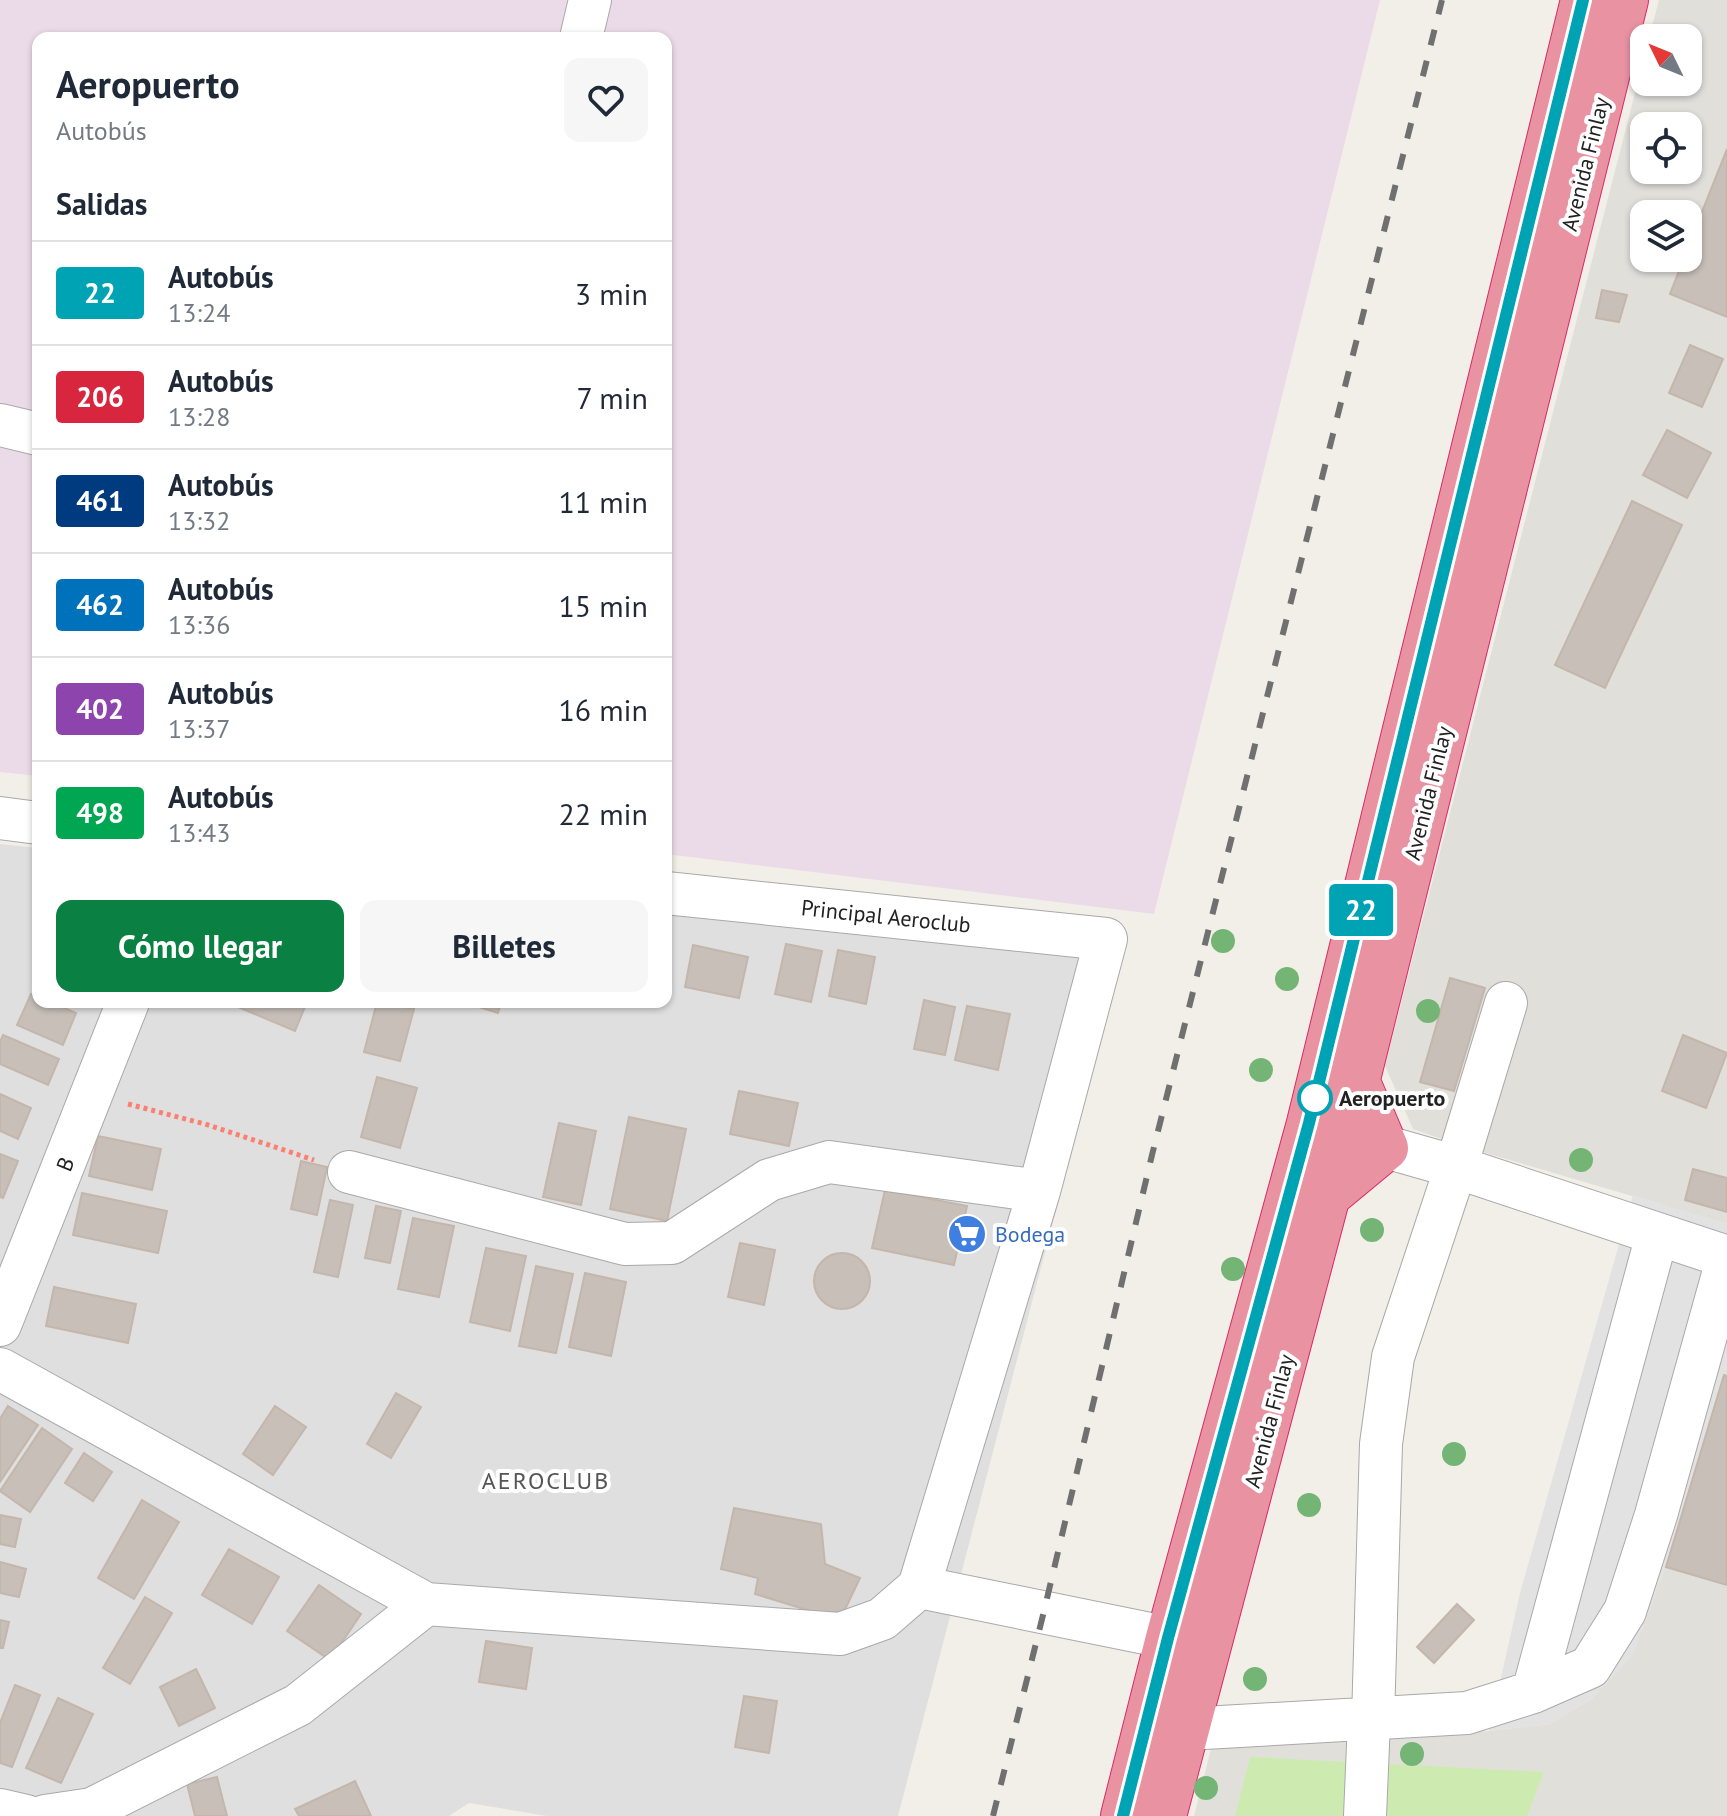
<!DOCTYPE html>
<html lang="es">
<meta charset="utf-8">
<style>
:root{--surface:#fff;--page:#f6f6f7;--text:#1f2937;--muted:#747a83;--line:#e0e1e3;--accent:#0b8043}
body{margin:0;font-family:"PT Sans",sans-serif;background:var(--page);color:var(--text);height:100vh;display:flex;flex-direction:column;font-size:30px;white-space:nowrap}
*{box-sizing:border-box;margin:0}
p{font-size:26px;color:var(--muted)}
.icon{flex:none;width:44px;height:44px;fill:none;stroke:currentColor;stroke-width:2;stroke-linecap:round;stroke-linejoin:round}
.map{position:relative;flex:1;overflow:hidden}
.panel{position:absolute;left:32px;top:32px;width:640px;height:976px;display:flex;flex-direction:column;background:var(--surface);border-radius:16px;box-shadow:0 2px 6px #0004}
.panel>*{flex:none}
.badge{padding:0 16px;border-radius:6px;font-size:28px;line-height:52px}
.needle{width:52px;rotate:313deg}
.buttons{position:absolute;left:1630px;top:24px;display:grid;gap:16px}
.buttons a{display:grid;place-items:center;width:72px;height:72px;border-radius:16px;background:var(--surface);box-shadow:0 2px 6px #0004;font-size:40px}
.map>.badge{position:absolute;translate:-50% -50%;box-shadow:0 0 0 4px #fff}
h2{padding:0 24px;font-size:30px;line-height:72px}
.round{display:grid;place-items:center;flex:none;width:84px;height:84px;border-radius:16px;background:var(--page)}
.headline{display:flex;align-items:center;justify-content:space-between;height:136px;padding:0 24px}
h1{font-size:38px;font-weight:700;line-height:60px}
.primary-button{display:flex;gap:16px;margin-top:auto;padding:16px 24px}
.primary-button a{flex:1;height:92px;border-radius:16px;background:var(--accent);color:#fff;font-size:32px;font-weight:700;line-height:92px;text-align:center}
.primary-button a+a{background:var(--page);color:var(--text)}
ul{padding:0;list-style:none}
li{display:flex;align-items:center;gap:24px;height:104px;padding:0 24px;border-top:2px solid var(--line)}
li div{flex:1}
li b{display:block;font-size:30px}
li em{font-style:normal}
li .badge{min-width:88px;font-weight:700;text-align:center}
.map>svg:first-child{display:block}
.residential{fill:#e0dfdf}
.industrial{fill:#ebdbe8}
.airport{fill:#e1dfda;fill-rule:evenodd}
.grass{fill:#cdebb0}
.parking{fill:#e2e2e2}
.building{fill:#c7bfb8;stroke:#c4b6ab;stroke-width:2}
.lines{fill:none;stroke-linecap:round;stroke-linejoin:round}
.minor-casing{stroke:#a9a9a9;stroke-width:44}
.highway-casing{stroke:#dc2a67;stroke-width:46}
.path{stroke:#fa8072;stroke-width:5;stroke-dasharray:4 4;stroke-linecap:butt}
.minor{stroke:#fff;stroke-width:42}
.highway{stroke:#e892a2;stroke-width:44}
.rail{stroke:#707070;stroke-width:6;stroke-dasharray:16 16;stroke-linecap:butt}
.tree{fill:#74b475}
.line-casing{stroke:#fff;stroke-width:18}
.line{stroke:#00a3b4;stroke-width:12}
.stop-dot{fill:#fff;stroke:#00a3b4;stroke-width:4}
.labels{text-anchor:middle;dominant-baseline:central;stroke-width:8;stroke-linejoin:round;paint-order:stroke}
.street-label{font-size:22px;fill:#222;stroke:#fff}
.stop-label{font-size:22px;font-weight:bold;fill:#222;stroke:#fff;text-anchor:start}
.shop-label{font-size:22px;fill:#366cbe;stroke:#fff;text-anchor:start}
.neighbourhood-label{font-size:24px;letter-spacing:2px;fill:#555;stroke:#fff}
</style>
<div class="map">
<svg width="1727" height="1816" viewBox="0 0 1727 1816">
<rect width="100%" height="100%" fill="#f2efe9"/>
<path class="residential" d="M0,844L38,848V1002H666V914L1121,961L898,1816H547L469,1803L449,1816H0Z"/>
<path class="industrial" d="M0,0H1380L1154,914L666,854V38H38V776L0,772Z"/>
<path class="airport" d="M1659,0H1727V1224L1462,1146L1413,1129L1385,1066L1644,58V82H1688V38H1649ZM1644,126H1688V170H1644ZM1644,214H1688V258H1644Z
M1724,1375L1727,1376V1816H1194L1212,1745L1489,1731L1550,1724L1593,1698L1666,1567Z"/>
<path class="grass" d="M1250,1757L1544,1772L1527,1816H1235Z"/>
<path class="parking" d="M1633,1195L1727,1224V1376L1724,1375L1666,1567L1633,1655L1593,1698L1550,1724L1489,1731L1520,1593Z"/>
<path class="building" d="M1727,149V317L1670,294L1684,258H1688V247Z
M1602,290L1627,295L1619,322L1596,318Z
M1690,345L1723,359L1702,407L1669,393Z
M1667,430L1711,453L1687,498L1643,475Z
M1632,501L1682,525L1605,688L1555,665Z
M786,944L822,951L811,1002L775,994Z
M693,945L748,957L739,998L685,987Z
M838,950L875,957L866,1004L829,996Z
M1450,978L1485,988L1454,1091L1420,1082Z
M31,994L38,997V1002H50L76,1013L63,1045L17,1025Z
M924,1000L955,1007L945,1055L914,1049Z
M232,1002H307L295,1031L231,1004Z
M377,1002L414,1009L400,1061L364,1052Z
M463,1002H501L498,1013Z
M967,1006L1010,1014L998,1070L955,1060Z
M3,1035L59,1059L48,1085L0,1064V1042Z
M1683,1035L1727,1053L1706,1108L1662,1091Z
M377,1077L417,1088L400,1148L361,1137Z
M739,1091L798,1103L789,1146L730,1134Z
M0,1094L31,1108L18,1139L0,1131Z
M629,1117L686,1129L667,1221L610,1209Z
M559,1123L596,1131L581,1205L543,1197Z
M98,1136L161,1149L152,1190L89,1176Z
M0,1154L18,1161L3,1198L0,1197Z
M301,1161L327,1167L317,1215L291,1209Z
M1693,1169L1727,1178V1212L1685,1200Z
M885,1190L967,1206L954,1265L872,1248Z
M82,1193L167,1211L158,1253L73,1235Z
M330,1200L353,1205L338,1277L314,1272Z
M376,1206L401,1211L390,1263L365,1258Z
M413,1218L454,1226L439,1297L398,1289Z
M740,1243L775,1250L764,1305L728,1297Z
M486,1248L526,1256L510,1331L470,1322Z
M814 1281a28 28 0 1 1 56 0a28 28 0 1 1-56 0Z
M536,1266L573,1274L556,1353L519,1346Z
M585,1273L626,1282L611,1356L569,1347Z
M54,1287L136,1304L128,1343L46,1326Z
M1724,1375L1727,1376V1585L1666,1567Z
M396,1393L421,1407L391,1458L367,1444Z
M8,1406L38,1425L0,1482V1419Z
M275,1406L306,1427L273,1475L243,1454Z
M42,1428L72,1449L30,1512L0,1491Z
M84,1453L112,1472L93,1501L65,1483Z
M142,1500L179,1522L134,1599L98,1578Z
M734,1508L821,1524L825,1564L860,1578L840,1620L755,1594L758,1578L721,1569Z
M0,1515L21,1519L15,1547L0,1544Z
M229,1549L279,1577L252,1624L202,1595Z
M0,1562L26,1569L19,1597L0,1593Z
M319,1585L361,1614L330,1660L287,1631Z
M145,1597L172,1613L130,1684L103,1668Z
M1457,1604L1474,1620L1434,1663L1417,1647Z
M0,1620L9,1622L3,1648H0Z
M486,1641L532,1648L526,1689L479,1682Z
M196,1669L215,1708L179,1726L160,1687Z
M15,1685L40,1695L12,1767L0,1763V1723Z
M744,1696L777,1701L769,1753L735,1747Z
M58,1698L93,1714L61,1783L26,1768Z
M217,1777L227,1816H195L187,1784Z
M355,1781L371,1816H299L295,1809Z"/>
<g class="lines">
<defs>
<path id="minor" d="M581,38L590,0
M0,425L38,434
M0,818L38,823
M1351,1137L1456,1167L1727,1257
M349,1172L625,1244L672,1243L769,1180L829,1162L1039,1191
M0,1325L128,1002
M0,1369L426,1604L840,1634L882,1619L919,1587L1039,1191L1106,939L666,893
M919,1587L1204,1645
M1533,1692L1657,1235
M1373,1720L1381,1444L1393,1357L1456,1167L1506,1003
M1156,1722L1186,1729L1467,1713L1533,1692L1590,1667L1625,1611L1656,1515L1727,1260
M0,1810L26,1816
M45,1816L92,1809L298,1705L426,1604
M1365,1816L1369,1721"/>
<path id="highway" d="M1328,1196L1386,1148L1357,1080
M1123,1816L1168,1638L1309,1123L1583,0
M1164,1816L1344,1135L1626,0"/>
</defs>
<use href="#minor" class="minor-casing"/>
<use href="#highway" class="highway-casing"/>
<path class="path" d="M128,1104L205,1124L314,1160"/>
<use href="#minor" class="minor"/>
<use href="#highway" class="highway"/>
<path class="rail" d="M993,1816L1044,1611L1152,1155L1442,0"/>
</g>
<g class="tree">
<circle cx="1223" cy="941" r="12"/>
<circle cx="1287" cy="979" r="12"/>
<circle cx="1428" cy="1011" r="12"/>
<circle cx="1261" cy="1070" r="12"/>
<circle cx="1581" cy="1160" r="12"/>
<circle cx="1372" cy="1230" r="12"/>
<circle cx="1233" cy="1269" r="12"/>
<circle cx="1454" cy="1454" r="12"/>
<circle cx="1309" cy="1505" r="12"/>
<circle cx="1255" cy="1679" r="12"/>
<circle cx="1412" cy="1754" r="12"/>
<circle cx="1206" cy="1788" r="12"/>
</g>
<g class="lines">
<defs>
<path id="line" d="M1123,1816L1168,1638L1309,1123L1583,0"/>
</defs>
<use href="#line" class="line-casing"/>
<use href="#line" class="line"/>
</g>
<defs>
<symbol id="supermarket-disc" viewBox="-11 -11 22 22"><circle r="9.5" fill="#3f7fe0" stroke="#fff"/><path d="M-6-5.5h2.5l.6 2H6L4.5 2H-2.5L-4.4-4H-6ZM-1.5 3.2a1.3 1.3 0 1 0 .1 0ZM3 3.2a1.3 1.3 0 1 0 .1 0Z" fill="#fff"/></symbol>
</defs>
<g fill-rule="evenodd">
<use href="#supermarket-disc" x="945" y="1212" width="44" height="44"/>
</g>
<circle class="stop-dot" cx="1315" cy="1098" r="16"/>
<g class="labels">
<g class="street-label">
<text transform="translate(1585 164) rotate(-76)">Avenida Finlay</text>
<text transform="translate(1428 793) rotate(-76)">Avenida Finlay</text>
<text transform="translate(886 916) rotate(6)">Principal Aeroclub</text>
<text transform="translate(65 1164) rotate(-68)">B</text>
<text transform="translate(1269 1421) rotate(-75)">Avenida Finlay</text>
</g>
<g class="stop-label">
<text x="1339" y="1098">Aeropuerto</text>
</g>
<g class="shop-label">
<text x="995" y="1234">Bodega</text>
</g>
<g class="neighbourhood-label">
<text x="546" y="1480">AEROCLUB</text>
</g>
</g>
</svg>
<div class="buttons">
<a><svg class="needle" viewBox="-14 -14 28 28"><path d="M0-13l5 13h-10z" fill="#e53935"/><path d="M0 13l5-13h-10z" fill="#747a83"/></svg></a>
<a><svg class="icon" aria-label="locate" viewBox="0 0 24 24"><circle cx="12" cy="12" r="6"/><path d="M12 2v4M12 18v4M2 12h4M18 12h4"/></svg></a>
<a><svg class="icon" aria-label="layers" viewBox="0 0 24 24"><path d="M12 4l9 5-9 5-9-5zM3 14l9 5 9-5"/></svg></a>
</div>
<b class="badge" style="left:1361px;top:910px;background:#00a3b4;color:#fff">22</b>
<section class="panel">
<div class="headline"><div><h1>Aeropuerto</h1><p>Autobús</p></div><a class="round"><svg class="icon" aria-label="heart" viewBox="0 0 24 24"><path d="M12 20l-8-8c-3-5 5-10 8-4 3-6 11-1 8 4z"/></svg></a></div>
<h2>Salidas</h2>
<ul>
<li><span class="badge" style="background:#00a3b4;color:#fff">22</span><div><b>Autobús</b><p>13:24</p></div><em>3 min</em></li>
<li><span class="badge" style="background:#d7263d;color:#fff">206</span><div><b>Autobús</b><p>13:28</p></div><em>7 min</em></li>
<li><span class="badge" style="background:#003b80;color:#fff">461</span><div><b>Autobús</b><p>13:32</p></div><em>11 min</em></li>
<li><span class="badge" style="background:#0072bc;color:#fff">462</span><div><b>Autobús</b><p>13:36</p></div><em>15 min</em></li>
<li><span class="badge" style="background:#8e44ad;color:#fff">402</span><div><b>Autobús</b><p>13:37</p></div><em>16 min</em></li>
<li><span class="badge" style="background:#00a651;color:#fff">498</span><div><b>Autobús</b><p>13:43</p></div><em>22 min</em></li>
</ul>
<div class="primary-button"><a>Cómo llegar</a><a>Billetes</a></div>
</section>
</div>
